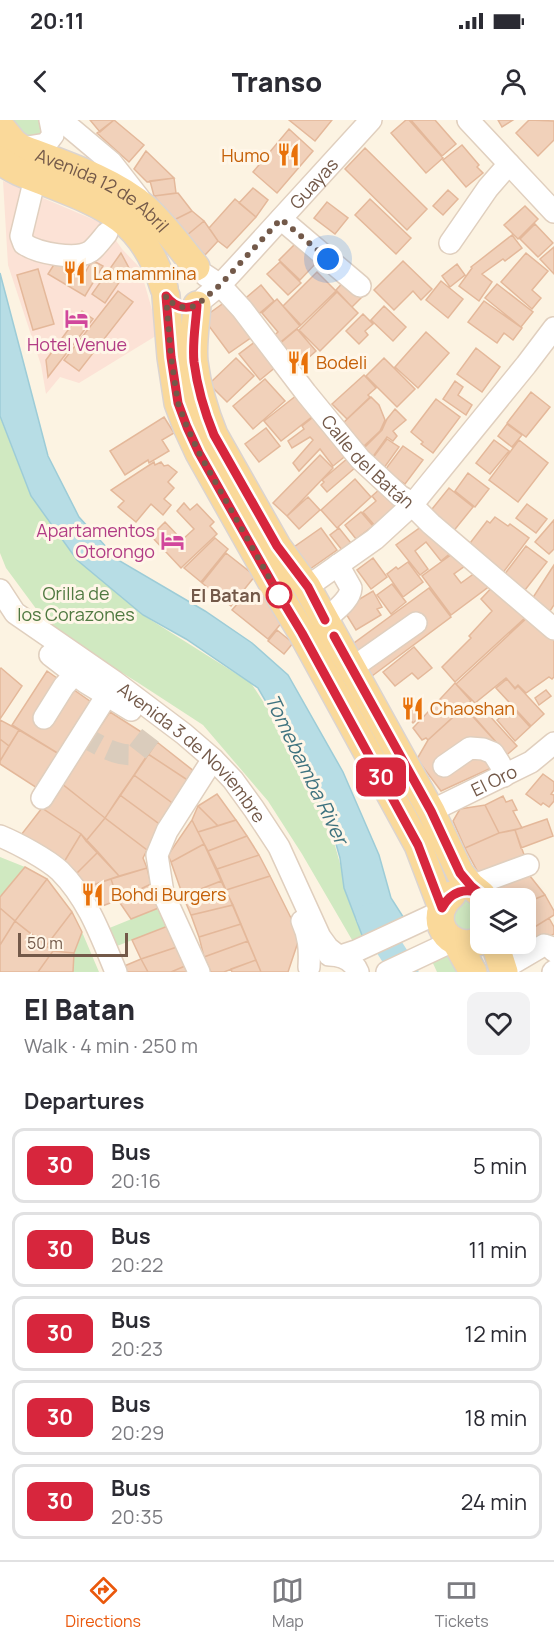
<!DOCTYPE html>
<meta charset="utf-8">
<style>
:root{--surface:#fff;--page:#f2f2f3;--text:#2b2b33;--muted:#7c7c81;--line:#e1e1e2;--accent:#ea580c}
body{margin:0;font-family:Manrope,sans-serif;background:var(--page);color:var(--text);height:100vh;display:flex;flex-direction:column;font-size:22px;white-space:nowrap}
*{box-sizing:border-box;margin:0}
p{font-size:20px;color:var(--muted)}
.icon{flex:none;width:33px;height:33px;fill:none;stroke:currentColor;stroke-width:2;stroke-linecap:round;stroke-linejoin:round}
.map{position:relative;height:852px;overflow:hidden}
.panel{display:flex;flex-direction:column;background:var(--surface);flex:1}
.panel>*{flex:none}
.badge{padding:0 12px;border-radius:9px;font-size:21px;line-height:39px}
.tools{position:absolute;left:470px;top:768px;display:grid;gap:12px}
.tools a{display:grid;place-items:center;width:66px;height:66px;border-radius:12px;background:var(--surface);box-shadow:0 3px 15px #0003;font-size:30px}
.scale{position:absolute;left:18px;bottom:15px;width:110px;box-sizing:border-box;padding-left:6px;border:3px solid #735949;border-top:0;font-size:16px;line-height:21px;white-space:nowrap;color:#735949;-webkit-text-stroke:4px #fff6e8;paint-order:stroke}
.you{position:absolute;width:30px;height:30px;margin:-15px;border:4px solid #fff;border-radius:50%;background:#1a73e8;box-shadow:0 0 0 9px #1a73e833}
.map>.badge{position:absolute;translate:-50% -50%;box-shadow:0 0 0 3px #fff}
h2{padding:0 24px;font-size:22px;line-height:54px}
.round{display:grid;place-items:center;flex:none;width:63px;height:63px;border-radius:12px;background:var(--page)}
.overview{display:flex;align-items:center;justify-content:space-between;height:102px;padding:0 24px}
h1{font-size:28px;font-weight:800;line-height:45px}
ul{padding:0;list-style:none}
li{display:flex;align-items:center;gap:18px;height:75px;margin:0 12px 9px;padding:0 12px;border:3px solid var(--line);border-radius:12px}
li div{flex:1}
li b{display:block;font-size:22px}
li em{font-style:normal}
li .badge{min-width:66px;font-weight:700;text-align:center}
.status{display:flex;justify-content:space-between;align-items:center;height:42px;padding:0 30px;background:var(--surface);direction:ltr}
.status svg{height:16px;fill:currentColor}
header{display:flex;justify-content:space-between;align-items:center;height:78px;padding:0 24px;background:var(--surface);font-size:27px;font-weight:800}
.tabs{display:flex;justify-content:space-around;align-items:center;height:84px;border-top:2px solid var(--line);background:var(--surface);font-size:16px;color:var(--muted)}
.tabs a{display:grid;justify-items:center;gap:3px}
.tabs .selected{color:var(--accent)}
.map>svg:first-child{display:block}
.commercial{fill:#fce2d6}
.green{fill:#d0e9c1}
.water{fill:#b7dde5;stroke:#9dccd7;stroke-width:1.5}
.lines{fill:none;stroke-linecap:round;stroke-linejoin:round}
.river{stroke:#b7dde5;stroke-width:27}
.building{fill:#f1d1ba;stroke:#e4b89a;stroke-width:1.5}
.minor-tunnel{stroke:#daccbc;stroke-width:21;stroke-dasharray:21 10;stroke-linecap:butt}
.minor-casing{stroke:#e0cfbe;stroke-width:24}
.major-casing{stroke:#dbd4d0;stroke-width:30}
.minor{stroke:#fff;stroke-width:21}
.major{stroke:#fad99a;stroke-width:27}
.line-casing{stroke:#fff;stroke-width:14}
.line{stroke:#d7263d;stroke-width:9}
.walk{stroke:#735949;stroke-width:6;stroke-dasharray:0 10.8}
.stop-dot{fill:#fff;stroke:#d7263d;stroke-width:3}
.labels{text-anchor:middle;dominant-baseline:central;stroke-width:6;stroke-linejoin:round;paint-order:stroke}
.food-label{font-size:18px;fill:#c56008;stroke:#fff6e8;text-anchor:start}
.street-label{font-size:18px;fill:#735949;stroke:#fff6e8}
.hotel-label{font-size:18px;fill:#b23c85;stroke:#fff6e8}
.park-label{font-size:18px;fill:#507941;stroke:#fff6e8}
.stop-label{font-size:18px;font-weight:bold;fill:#735949;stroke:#fff6e8;text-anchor:end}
.water-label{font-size:20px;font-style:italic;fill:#3f737f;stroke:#fff6e8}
</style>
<div class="status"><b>20:11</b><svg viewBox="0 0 49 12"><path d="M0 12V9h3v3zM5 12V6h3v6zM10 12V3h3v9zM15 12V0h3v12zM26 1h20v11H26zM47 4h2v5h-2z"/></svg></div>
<header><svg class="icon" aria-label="back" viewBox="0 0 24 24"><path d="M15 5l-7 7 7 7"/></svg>Transo<svg class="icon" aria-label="person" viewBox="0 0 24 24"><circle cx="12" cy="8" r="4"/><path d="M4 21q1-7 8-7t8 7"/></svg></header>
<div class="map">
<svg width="554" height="852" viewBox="0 0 554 852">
<rect width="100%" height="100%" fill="#fcf3e2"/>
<path class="commercial" d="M3,61L104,104L122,129L140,148L159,214L79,263L60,257L46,274L41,245L8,145Z"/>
<path class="green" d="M6,0H45L42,16L33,19L22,16Z
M0,297L31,376L77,440L143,495L251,563L290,623L326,694L341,747L344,768L364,820L355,825L302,734L268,681L203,605L137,562L51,509L6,448L0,433Z
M0,737L25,747L1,776L0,775Z
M452,777L480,778V819L459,821L447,782Z
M161,787L168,806L117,826L107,809Z
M82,812L99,852H73L74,833Z
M450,830L461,852H437L431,839Z"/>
<path class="water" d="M0,153L48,336L79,397L118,440L205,491L252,523L288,555L343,652L379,735L391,778L407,803L365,823L344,768L340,738L330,703L290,623L258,568L186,519L143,495L77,440L31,376L0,296Z"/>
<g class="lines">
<path class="river" d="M370,797L405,852"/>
</g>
<path class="building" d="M90,0H114L100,12Z
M114,0L144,25L129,42L97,13Z
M289,0H332L315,21Z
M406,0H409L443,38L426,53L391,13Z
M411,0H435L456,24L442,36Z
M498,0H513L502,7Z
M529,0L554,1V20L538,36L516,13Z
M289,9L313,31L277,73L253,52Z
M462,25L479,45L477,47L483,53L466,67L443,40Z
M365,28L427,89L407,110L345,49Z
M146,31L174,58L147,62L134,49Z
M174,58L176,73L154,76L150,61Z
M253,68L268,80L256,97L239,83Z
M448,70L458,79L443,95L433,86Z
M178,73L192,91L174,100L154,76Z
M235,79L256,97L227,128L218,121L209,108Z
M370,79L411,118L396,134L355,95Z
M327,82L348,98L335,114L314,98Z
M525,86L538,99L518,119L504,105Z
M192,91L204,101L186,116L174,100Z
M204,101L218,121L205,135L186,116Z
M535,104L553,123L538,137L520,119Z
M512,115L522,128L505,141L503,139L482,154L492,162L479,181L459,166L472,148L471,147Z
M299,120L319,140L300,160L279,140Z
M554,127V154L540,139Z
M121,133L129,148L105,183L92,174Z
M526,133L548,151L532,170L541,178L532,189L501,162Z
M60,135L86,151L92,140L103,146L85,176L48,154Z
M403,141L432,169L421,180L413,171L394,190L374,170Z
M280,142L301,163L288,175L267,154Z
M457,144L465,155L450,167L442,156Z
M38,149L54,204L33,210L17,155Z
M317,152L336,171L301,205L283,186Z
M347,158L364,175L352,187L336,170Z
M441,161L463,179L448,198L426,180Z
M497,164L533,192L521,207L485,178Z
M261,165L274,181L254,198L241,182Z
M118,171L133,182L79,251L64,240Z
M337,172L358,193L320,231L299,210Z
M277,179L300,206L277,225L271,218L278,212L262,193Z
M484,181L522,208L513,220L504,213L497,223L468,202Z
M225,182L252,217L229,233L203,198Z
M384,186L406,207L393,221L371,200Z
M82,191L93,199L48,257L46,240Z
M363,194L373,204L365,211L368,215L359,224L346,211Z
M297,209L316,231L297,248L277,226Z
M426,212L449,233L418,268L395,247Z
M256,221L277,246L260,260L239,234Z
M476,228L500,247L482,272L457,254Z
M236,238L254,256L227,282L209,264Z
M384,238L415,269L397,287L366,256Z
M364,255L376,268L368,275L370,277L347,299L332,284Z
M265,259L285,281L253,309L233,286Z
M455,261L463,267L458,275L472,285L466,295L443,279Z
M531,272L550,287L526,317L507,303Z
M297,275L313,296L281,321L264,301Z
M371,277L379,285L385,300L380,311L364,326L343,303Z
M436,279L460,297L433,333L421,324L423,322L411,312Z
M395,289L406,300L393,311L397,316L393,321L387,317L372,338L364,328L382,310L387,299Z
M317,294L348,334L333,346L320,329L299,351L293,343L313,320L310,317L292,328L288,321L304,309L302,306Z
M164,297L174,313L162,320L169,331L149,343L148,340L125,355L110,331Z
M507,304L522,315L512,327L498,316Z
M266,308L280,326L259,342L245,324Z
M387,319L399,327L384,348L372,339Z
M494,320L509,331L490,354L476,343Z
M519,320L548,343L518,382L489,360Z
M403,326L423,340L405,364L385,350Z
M320,335L333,348L287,396L273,383Z
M348,338L356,347L327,372L321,365L324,362L322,360Z
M154,342L155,345L161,342L164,346L168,345L177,352L168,362L174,368L164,379L171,385L163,395L151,384L136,402L118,387L124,381L111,370Z
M468,353L489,369L475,387L455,371Z
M355,359L371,377L337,408L321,390Z
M381,368L399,388L376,407L363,392L376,381L372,376Z
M449,368L473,387L452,413L428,394Z
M308,377L320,390L299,409L287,396Z
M184,383L190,390L197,384L214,402L210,406L217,414L181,448L151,416L165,402L182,420L194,409L177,391Z
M527,384L547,399L536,413L516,398Z
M361,392L373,406L356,419L345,405Z
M495,397L508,406L510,404L529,418L502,454L467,427L487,401L490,403Z
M554,400V429L549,434L535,422Z
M425,404L453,431L441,441L426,422L415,431L428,449L420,455L396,425Z
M321,408L337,430L310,449L294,427Z
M339,408L351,423L342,430L330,415Z
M215,418L228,429L201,462L184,448Z
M526,426L547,442L525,470L504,455Z
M459,429L469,443L454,454L461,463L479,450L491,465L451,495L422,456Z
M226,433L255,456L231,486L202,463Z
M373,438L387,457L371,469L357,450Z
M408,442L423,462L403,477L387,454L396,447L398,449Z
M554,445V485L550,491L532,479Z
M392,464L406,482L391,494L377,475Z
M495,464L527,496L455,562L442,547L471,518L469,516L492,491L481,479Z
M429,468L451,497L372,556L350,526Z
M373,471L382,487L377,489L381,495L356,510L343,489Z
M248,472L258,481L267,473L284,500L268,519L232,490Z
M529,496L554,518V557L552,559L549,557L526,573L518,565L515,568L506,558L475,583L456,564Z
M277,510L293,523L284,534L268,521Z
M414,527L432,548L418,559L412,553L395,566L383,552Z
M1,548L22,566L0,599V549Z
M47,551L94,584L59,634L12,605Z
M507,559L515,569L518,566L544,594L531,606L496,568Z
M455,563L471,581L428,620L426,618L422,620L413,608Z
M546,570L551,576L539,585L535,578Z
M478,583L517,626L501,640L490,627L496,622L469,591Z
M414,586L422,595L413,603L405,593Z
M464,587L496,622L490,627L500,644L441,671L417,639L428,620Z
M512,587L530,607L515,621L497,600Z
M110,592L157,622L105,698L61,663Z
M0,600L19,610L9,626L0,619Z
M19,610L59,634L37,668L0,644V641Z
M0,619L9,626L0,641Z
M157,622L195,652L189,661L148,634Z
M148,634L189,661L175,685L134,655Z
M543,654L554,662V670L551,674L554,675V681L549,687L543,683L541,685L526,674Z
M134,655L175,685L162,706L120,675Z
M61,663L105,698L86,721L81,714L42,688Z
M217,674L236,700L218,706L198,686Z
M120,675L162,706L147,730L105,698Z
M503,676L506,682L512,680L517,690L513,691L522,708L499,713L485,685Z
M485,685L499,713L465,728L453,701L460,689Z
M198,686L218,706L198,712L192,700Z
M42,688L81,714L64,742L21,715Z
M105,698L147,730L143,738L147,748L119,756L86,721Z
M547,699L553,716L521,728L515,710Z
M192,700L204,724L171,742L168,735Z
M236,700L247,716L208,731L198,712Z
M515,710L526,740L480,756L465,728L499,713Z
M81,714L98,732L76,754L64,742Z
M247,716L259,735L217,749L208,731Z
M204,724L221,761L183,776L171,742Z
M98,732L119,756L87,767L76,754Z
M259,735L270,756L226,770L217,749Z
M25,747L47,759L15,801L0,788V777Z
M147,748L151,764L118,780L111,759Z
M526,751L545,775L525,783V778H498L487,765Z
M270,756L300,816L288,852H261L226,770Z
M47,759L72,792L46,826L15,801Z
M111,759L118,780L97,788L87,767Z
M221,761L233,785L191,795L183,776Z
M151,764L161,787L131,799L118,780Z
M545,775L554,791V795L525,813V783Z
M233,785L241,804L199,817L191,795Z
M0,788L15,801L0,825Z
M72,792L82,812L74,833L53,831L46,826Z
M549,798L554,807V814L528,829L524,824H525V813Z
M15,801L53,831L38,852H0V825Z
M241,804L248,821L204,837L199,817Z
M168,806L177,827L141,839L132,820Z
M248,821L256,840L224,852H211L204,837Z
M177,827L185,846L171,852H148L141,839Z
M53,831L74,833L73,852H38Z
M141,839L148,852H124L122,847Z
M256,840L261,852H232L231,849Z
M185,846L187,852H171Z"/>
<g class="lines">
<path class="minor-tunnel" d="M81,615C98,624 117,638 136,634L157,607"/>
<defs>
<g id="minor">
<path d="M61,0L111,42L139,78"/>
<path d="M468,0L554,92"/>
<path d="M21,28L46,24L53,15L50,0"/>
<path d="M35,58L21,116L24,124C38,133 76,141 91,131C97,126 102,119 107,113"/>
<path d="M281,99L360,166"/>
<path d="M450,123L488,68L509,44"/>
<path id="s1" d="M205,155L220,165L242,189L306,273L360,339L400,376L407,380L431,404L554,509"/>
<path id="s2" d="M204,178L220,165L235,149L371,0"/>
<path d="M307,467L375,419L412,385L526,245L554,208"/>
<path id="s3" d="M0,470L15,493L115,562L184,614L213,639L233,660L254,689L279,727L320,817L328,828L337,835"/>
<path d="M325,500C334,491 350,481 351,468L338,445"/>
<path d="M50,535L85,562L131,590"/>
<path d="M352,548L416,503"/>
<path d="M44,598L64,566L75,554"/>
<path d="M444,646L470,628L483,629L493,633L500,644L504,656"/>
<path d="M42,678L114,564"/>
<path id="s4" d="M431,691L531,642L554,623"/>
<path d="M0,716C17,723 47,739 60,751C88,779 101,816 116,852"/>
<path d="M471,766L528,745"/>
<path d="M302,801C309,816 310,829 309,847"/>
<path d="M329,835C342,835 353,840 358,852"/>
<path d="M341,836L356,831L440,792"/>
<path d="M503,849L544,825L550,827L554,831"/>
<path d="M199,852L163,773L157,735L167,711L213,639"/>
<path d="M387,852L453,821"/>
<path d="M553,852L554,851"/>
</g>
<g id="major">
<path id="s5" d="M0,6L14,23L21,28C60,43 114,60 145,88C164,105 180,127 196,147"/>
<path d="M0,40C13,51 29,56 45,62C106,86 144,100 164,168"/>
<path d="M166,176L171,237L178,283L187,307L199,333L279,475L302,513L418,725L442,788"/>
<path d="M197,185C196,203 192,223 194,242C197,265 205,293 214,315L277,426L307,467L431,691L460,753L471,766L482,775"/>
<path d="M452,775C425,797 448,834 480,821"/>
<path d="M456,822L473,852"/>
<path d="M495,824L504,852"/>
</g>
</defs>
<use href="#minor" class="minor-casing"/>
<use href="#major" class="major-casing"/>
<use href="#minor" class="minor"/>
<use href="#major" class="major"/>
</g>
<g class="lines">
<defs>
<path id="line" d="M325,500L308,467L277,426L214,315C205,293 197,265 194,242C192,223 196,203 197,185C185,190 174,187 166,176L171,237L178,283L187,307L199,333L279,475L302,513L418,725L442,788C450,772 466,766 482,775L471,766L460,753L431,691L334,516"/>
</defs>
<use href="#line" class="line-casing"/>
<use href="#line" class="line"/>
<path class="walk" d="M279,475L199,333L187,307L178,283L171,237L166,176L169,181L178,186L188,188L197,185L220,165L281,99L328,139"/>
</g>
<defs>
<symbol id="restaurant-bare" viewBox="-9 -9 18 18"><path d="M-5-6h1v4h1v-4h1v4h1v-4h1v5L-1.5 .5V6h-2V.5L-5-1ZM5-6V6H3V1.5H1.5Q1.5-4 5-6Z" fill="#e8710a" stroke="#fff6e8" stroke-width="2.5" paint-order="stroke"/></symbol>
<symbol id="hotel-bare" viewBox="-9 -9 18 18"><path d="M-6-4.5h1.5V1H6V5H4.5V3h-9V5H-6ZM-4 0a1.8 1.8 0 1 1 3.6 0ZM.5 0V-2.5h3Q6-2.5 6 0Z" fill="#d1479c" stroke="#fff6e8" stroke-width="2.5" paint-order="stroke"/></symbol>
</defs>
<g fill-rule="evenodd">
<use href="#restaurant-bare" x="272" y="18" width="33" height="33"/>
<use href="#restaurant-bare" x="58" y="136" width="33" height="33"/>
<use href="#hotel-bare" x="60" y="182" width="33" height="33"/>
<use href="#restaurant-bare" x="282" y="226" width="33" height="33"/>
<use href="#hotel-bare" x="156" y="404" width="33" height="33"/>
<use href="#restaurant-bare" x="396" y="572" width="33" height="33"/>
<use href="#restaurant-bare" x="76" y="758" width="33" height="33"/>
</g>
<circle class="stop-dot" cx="279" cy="475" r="12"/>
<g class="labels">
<g class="food-label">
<text x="270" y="35" text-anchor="end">Humo</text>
<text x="93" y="153">La mammina</text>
<text x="316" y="242">Bodeli</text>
<text x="430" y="588">Chaoshan</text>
<text x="111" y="774">Bohdi Burgers</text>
</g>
<g class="street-label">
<text stroke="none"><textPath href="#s2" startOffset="159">Guayas</textPath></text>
<text stroke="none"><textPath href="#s5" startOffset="123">Avenida 12 de Abril</textPath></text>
<text stroke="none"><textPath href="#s1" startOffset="249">Calle del Batán</textPath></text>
<text stroke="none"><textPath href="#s3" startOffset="254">Avenida 3 de Noviembre</textPath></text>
<text stroke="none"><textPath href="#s4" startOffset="70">El Oro</textPath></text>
</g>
<g class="hotel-label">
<text x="77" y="224">Hotel Venue</text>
<text x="155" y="410" text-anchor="end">Apartamentos<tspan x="155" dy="21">Otorongo</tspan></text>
</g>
<g class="park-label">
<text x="76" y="473">Orilla de<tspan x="76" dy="21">los Corazones</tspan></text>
</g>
<g class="stop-label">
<text x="261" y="475">El Batan</text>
</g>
<g class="water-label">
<text transform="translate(307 649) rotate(64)">Tomebamba River</text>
</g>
</g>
</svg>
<div class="tools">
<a><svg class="icon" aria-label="layers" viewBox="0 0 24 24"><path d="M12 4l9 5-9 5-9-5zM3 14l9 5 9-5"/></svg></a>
</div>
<div class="scale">50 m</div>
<div class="you" style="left:328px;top:139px"></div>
<b class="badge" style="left:381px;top:657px;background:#d7263d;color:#fff">30</b>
</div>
<section class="panel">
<div class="overview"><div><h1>El Batan</h1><p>Walk · 4 min · 250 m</p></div><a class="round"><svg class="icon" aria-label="heart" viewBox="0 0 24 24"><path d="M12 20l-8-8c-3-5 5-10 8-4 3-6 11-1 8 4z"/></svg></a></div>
<h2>Departures</h2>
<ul>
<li><span class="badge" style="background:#d7263d;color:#fff">30</span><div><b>Bus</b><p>20:16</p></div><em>5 min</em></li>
<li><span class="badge" style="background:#d7263d;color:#fff">30</span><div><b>Bus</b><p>20:22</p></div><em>11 min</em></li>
<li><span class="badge" style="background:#d7263d;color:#fff">30</span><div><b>Bus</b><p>20:23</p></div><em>12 min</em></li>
<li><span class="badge" style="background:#d7263d;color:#fff">30</span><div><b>Bus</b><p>20:29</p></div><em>18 min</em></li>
<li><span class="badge" style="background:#d7263d;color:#fff">30</span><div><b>Bus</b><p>20:35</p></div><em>24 min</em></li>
</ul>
</section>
<nav class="tabs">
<a class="selected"><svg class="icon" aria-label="directions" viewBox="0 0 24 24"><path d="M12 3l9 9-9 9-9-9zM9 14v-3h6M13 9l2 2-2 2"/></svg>Directions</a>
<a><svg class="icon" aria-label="map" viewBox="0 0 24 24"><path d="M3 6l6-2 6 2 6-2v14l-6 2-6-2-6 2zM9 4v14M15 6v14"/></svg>Map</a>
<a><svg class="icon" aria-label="tickets" viewBox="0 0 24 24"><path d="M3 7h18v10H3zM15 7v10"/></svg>Tickets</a>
</nav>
